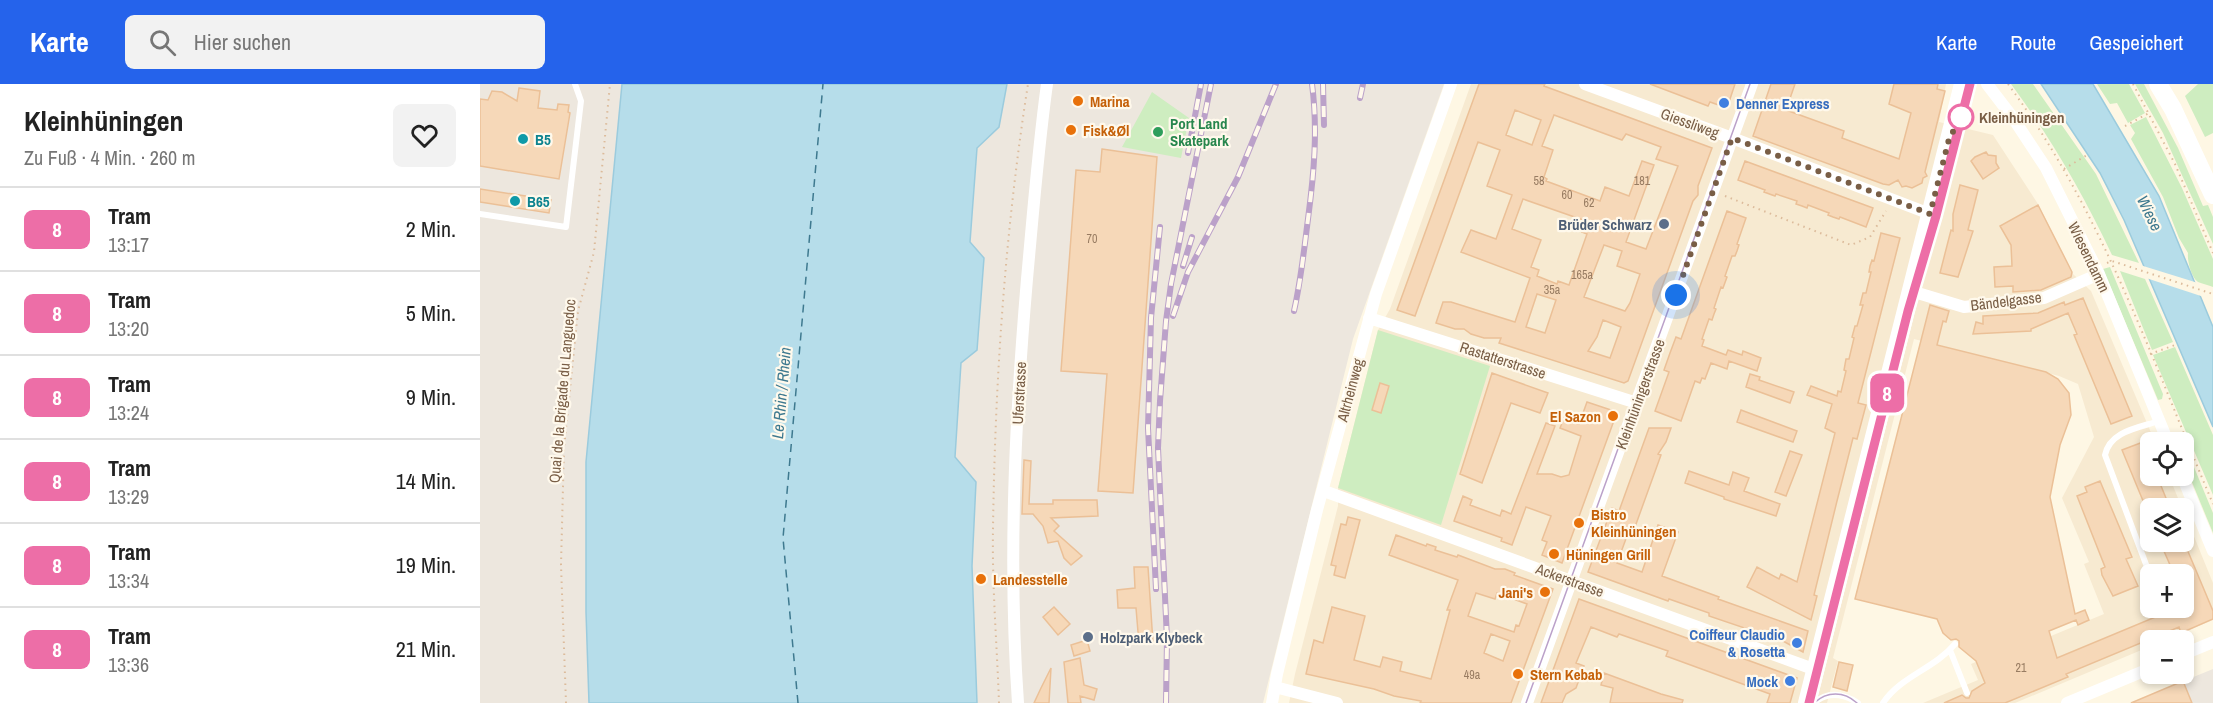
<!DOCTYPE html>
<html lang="de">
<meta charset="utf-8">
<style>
:root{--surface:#fff;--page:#f2f2f2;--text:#222;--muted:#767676;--line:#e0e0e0;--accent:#2563eb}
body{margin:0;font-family:"Archivo Narrow",sans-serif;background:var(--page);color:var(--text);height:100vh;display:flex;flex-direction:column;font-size:22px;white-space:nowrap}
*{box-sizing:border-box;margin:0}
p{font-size:20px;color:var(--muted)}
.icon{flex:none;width:33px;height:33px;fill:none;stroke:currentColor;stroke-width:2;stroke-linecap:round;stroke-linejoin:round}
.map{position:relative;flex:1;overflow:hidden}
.details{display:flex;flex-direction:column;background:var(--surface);width:480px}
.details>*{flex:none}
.badge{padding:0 12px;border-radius:9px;font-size:21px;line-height:39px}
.controls{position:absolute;left:1660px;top:348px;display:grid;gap:12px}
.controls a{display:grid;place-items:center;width:54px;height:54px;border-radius:9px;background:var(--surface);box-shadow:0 3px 9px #0003;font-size:30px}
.you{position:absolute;width:30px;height:30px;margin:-15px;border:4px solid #fff;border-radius:50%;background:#1a73e8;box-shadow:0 0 0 9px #1a73e833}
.map>.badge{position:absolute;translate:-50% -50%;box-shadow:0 0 0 3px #fff}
.round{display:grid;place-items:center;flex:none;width:63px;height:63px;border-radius:9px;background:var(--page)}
.overview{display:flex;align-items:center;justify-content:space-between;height:102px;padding:0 24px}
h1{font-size:28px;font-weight:800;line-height:45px}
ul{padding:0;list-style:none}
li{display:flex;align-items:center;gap:18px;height:84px;padding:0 24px;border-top:2px solid var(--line)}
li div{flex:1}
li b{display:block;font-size:22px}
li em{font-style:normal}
li .badge{min-width:66px;font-weight:700;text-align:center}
header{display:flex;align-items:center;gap:36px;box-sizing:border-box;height:84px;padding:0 30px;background:var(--accent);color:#fff}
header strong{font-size:28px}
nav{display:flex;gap:33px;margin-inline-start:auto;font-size:21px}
.search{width:420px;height:54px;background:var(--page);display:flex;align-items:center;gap:15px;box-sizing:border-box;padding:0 21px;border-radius:9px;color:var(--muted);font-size:22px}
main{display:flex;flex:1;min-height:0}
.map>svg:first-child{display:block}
.residential{fill:#f7ead1;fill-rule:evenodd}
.industrial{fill:#ede7de}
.green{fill:#ceedc0}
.water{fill:#b6ddea;stroke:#9bcbdd;stroke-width:1.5}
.pier{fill:#fef7e4}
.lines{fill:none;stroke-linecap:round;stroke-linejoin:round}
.ferry{stroke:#3e798f;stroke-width:1.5;stroke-dasharray:8 6;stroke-linecap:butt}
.building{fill:#f6d8b8;stroke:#ebc097;stroke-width:1.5;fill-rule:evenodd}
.path{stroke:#dcbb9b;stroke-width:2;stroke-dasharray:1.5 4.5;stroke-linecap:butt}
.lane{stroke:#fff;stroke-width:6}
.street{stroke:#fff;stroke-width:12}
.secondary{stroke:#fff;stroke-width:18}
.tram{stroke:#bba1c9;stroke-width:1.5}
.rail-casing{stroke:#bba1c9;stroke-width:6}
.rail{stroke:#fff9ec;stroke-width:4;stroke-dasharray:11;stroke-linecap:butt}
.line-casing{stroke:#fff;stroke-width:14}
.line{stroke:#ed6ea7;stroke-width:9}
.walk{stroke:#795e46;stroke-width:6;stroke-dasharray:0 10.8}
.food-dot{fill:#e8710a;stroke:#fff9ec;stroke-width:2}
.shop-dot{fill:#3f7fe0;stroke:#fff9ec;stroke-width:2}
.stop-dot{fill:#fff;stroke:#ed6ea7;stroke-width:3}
.leisure-dot{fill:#2e9e5b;stroke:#fff9ec;stroke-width:2}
.culture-dot{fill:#0f9aa8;stroke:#fff9ec;stroke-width:2}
.service-dot{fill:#5c6f8a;stroke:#fff9ec;stroke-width:2}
.labels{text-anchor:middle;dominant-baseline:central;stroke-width:4.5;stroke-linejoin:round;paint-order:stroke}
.number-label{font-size:12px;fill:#987c62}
.food-label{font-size:15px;font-weight:bold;fill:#c56008;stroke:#fff9ec;text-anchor:start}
.shop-label{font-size:15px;font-weight:bold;fill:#366cbe;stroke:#fff9ec;text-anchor:end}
.stop-label{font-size:15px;font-weight:bold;fill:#795e46;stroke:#fff9ec;text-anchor:start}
.leisure-label{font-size:15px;font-weight:bold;fill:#27864d;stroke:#fff9ec;text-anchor:start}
.street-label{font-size:15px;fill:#795e46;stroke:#fff9ec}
.culture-label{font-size:15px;font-weight:bold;fill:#0d838f;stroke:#fff9ec;text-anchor:start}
.service-label{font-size:15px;font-weight:bold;fill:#4e5e75;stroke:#fff9ec;text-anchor:end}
.water-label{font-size:16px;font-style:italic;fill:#3e798f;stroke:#fff9ec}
</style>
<header>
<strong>Karte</strong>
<div class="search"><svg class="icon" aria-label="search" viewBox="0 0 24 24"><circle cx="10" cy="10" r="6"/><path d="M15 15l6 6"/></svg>Hier suchen</div>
<nav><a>Karte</a><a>Route</a><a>Gespeichert</a></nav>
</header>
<main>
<section class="details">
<div class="overview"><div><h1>Kleinhüningen</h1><p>Zu Fuß · 4 Min. · 260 m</p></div><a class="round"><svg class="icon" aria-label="heart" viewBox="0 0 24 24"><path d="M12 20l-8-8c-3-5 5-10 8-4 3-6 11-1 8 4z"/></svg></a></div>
<ul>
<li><span class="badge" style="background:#ed6ea7;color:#fff">8</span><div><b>Tram</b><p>13:17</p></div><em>2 Min.</em></li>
<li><span class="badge" style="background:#ed6ea7;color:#fff">8</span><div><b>Tram</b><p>13:20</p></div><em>5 Min.</em></li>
<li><span class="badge" style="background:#ed6ea7;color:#fff">8</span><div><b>Tram</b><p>13:24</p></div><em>9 Min.</em></li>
<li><span class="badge" style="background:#ed6ea7;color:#fff">8</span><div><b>Tram</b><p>13:29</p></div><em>14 Min.</em></li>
<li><span class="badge" style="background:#ed6ea7;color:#fff">8</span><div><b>Tram</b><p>13:34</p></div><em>19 Min.</em></li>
<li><span class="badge" style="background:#ed6ea7;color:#fff">8</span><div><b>Tram</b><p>13:36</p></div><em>21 Min.</em></li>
</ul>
</section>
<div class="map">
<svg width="1733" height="619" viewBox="0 0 1733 619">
<rect width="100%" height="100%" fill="#fef7e4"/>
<path class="residential" d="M991,0H1466L1459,38L1513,51L1558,120L1593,190L1611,207L1675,358H1671V392H1689L1702,424H1671V458H1704V428L1733,499V536L1684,556H1671V562L1535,619H1443L1498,596L1491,580L1568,547L1571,552L1624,530L1604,480L1609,478L1582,414L1614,353L1598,300L1579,292L1434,255L1353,574L1358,577L1347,619H809L815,590L858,422V404L898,246L910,225ZM1671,490H1704V524H1671Z"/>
<path class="industrial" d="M0,0H142L106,378L112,619H0Z
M527,0H964L873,255L783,619H496L492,482L496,398L475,373L481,279L497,266L504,174L490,158L497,64L519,43Z
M1733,585V619H1650Z"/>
<path class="green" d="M1531,0H1553L1616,90L1659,179L1632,171C1603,110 1571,54 1531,0Z
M1617,0H1649L1665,29L1648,39L1637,19L1630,20Z
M1655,0H1664L1698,64L1723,122L1728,121L1733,133V160L1683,49Z
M1718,0H1733V49L1725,53L1705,12Z
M672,8L709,34L701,74L642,63Z
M1666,33L1702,104L1733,175V203C1729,201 1722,200 1718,198C1711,193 1707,176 1708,169L1699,154L1683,113L1651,55L1655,49L1650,41Z
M1630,183L1683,310L1682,315L1678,316L1623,185Z
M1640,187L1665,195L1693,258L1672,266Z
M898,246L1010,282L961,441L858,404Z
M1695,263L1733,351V411L1673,271Z
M1704,359L1733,429V449L1704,379Z"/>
<path class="water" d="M142,0H527L519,43L497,64L490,158L504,174L497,266L481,279L475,373L496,398L492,482L497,619H109L106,528V378Z
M1561,0H1613L1679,112L1733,243V343L1644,136L1620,89Z"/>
<path class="pier" d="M1660,181L1718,199L1724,213L1666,194Z"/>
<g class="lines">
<path class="ferry" d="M318,619L303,454L343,0"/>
</g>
<path class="building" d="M999,0H1065L1064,2L1232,64L1218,102V111L1213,117L1148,297L1144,299L1019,259L1021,254H1004L991,250L984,245H975L956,239L963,218H971L1035,238L1050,194L981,168L991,146L1016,155L1032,111L1007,102L1020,66L998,58L935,232L917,226ZM1035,26L1061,36L1052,61L1026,51ZM1074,31L1142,56L1146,50L1181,63L1176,75L1198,82L1166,165L1146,158L1174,81L1162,77L1149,112L1125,103L1120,117L1066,97L1067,95L1064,93L1073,66L1062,62ZM1043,115L1106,137L1102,148L1107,150L1089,201L1078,197L1077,200L1057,192L1059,186L1051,183L1061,156L1032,145ZM1124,161L1142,167L1137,182L1160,190L1150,219L1145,227L1104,213ZM1057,210L1076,216L1065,249L1046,243ZM1123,236L1141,243L1130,274L1108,267L1117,253Z
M1170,0H1255L1247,24L1230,18L1228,22Z
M1291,0H1315L1306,26L1364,47L1362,54L1419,75L1431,29L1409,20L1414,0H1458L1457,5L1465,7L1445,88L1447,92L1443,94L1442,99L1432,104L1426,102L1422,103L1418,96L1409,101L1403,100L1273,52Z
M39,4L60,7L58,24L77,26L78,20L89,21L88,28L90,29L79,95L0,82V15L8,16L12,7L22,8L37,17Z
M622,65L677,73L653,409L618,407L627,290L581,287L596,86L620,88Z
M1506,68L1508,71L1516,72V79L1519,84L1503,95L1491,77L1495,73Z
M1265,77L1393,124L1386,143L1360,133L1359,135L1353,133L1348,131L1349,129L1328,121L1327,124L1322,122L1316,120L1317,117L1296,110L1295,112L1284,108L1285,106L1258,96Z
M1480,101L1498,106L1488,146L1493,147L1478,193L1460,189L1471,146L1473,147V130Z
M0,105L71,116L69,129L0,118Z
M1558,121L1592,188L1591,193L1561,206L1533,208V202L1515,203L1514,183L1532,182L1531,161L1520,142Z
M1247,127L1266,134L1257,160L1259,161L1257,167L1255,172H1252L1245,192L1247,193L1243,204L1241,203L1234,224L1236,225L1234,230L1232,236L1229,235L1222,255L1224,256L1222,262L1246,271L1248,266L1262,271L1263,267L1281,274L1277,287L1249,277L1247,285L1231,279L1225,295L1222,294L1220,299L1215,297L1201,337L1175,327L1189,288L1184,286L1190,269L1196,253L1201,255Z
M1401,149L1420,154L1378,319L1386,321L1377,355L1373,354L1357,417L1334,511L1337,512L1331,536L1267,503L1277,483L1299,495L1301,490L1317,498L1355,349L1345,344L1352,320L1327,311L1331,302L1357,312L1358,307L1361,308L1366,287L1364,286L1366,275H1369L1374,254L1372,253L1375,242H1377L1383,221H1380L1383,209H1386L1391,188H1389L1390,182L1392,176L1394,177Z
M1603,214L1652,332L1631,340L1594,251L1597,250L1588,229L1551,245V247L1493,250L1496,238L1503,240V232L1558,229L1584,218L1585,221Z
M1450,221L1469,227L1466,238L1463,237L1457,261L1566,288L1578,295L1589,309L1591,331L1580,361L1570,413L1595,530L1605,526L1609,536L1598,541L1596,536L1569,547L1577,574L1697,524H1704V520L1707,519L1704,512V490H1694L1680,458H1704L1733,527V535L1701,549L1699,543L1586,590L1588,593L1525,619H1464L1482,611L1486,614H1489L1492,607L1505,599L1496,577L1479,563V557L1476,555L1471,556L1463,549L1457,535L1375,515Z
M1012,289L1068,309L1060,329L1031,319L1002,399L980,390Z
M1270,290L1280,293L1279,296L1314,308L1310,319L1266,303Z
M900,299L909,302L901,329L892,326Z
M1107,318L1134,327L1133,330L1136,331L1082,479L1062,471L1067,458L1062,456L1071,432L1046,423L1032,461L1021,457L1022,454L974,437L983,412L992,416L990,421L1020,432L1022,426L1031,430L1066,339L1075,342L1057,390H1072L1081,393L1089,391L1101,352L1080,344L1084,334L1099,340Z
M1261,326L1317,347L1313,358L1257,338Z
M1169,344H1191L1186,358L1178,370L1181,371L1151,454L1147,452L1137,479L1162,488L1178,441L1198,448L1182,492L1239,513L1238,515L1328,547L1323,568L1303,557L1229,532V529L1189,515L1188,517L1108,488L1132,424L1139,427Z
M1663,358L1671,378V392H1677L1690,424H1666L1642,366Z
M1310,367L1322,371L1306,412L1295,408Z
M544,376L551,377L549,420H573V416H617L618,432L571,434L579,442L574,447L602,472L591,481L584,474L578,457L568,459L563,442L553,430H542Z
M1209,387L1249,401L1253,388L1269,394L1264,407L1300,420L1296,432L1244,415V413L1205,399Z
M1620,397L1652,473L1646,475L1658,502L1633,512L1622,491L1621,485L1625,483L1597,412L1607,408L1605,403Z
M868,433L880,436L865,494L854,491L856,482L851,481L861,440L866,441Z
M916,451L946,462L947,460L956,463L955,466L977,473L978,471L1015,485H1025L1035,489L1034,491L1073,505L1031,619H940L941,617L914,612L894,605L826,590L834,556L843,559L852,523L885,532L874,576L900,583L903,573L922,578L920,587L951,595L970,526H967L978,496L909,471ZM996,509L1015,515L1017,509L1047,520L1039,542L1036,541L1034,548L988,532ZM1011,550L1030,557L1023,577L1004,569Z
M654,483H668L673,559L659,560L656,524H638L637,506L655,504Z
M1099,515L1317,594L1310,619H1287L1290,610L1186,572L1188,567L1139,550L1137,553L1111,543L1096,579L1104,582L1096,604L1086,610L1082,619H1061Z
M574,523L590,540L578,551L563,533Z
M607,556L610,567L594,572L591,561Z
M600,574L604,601L617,605L614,616L600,612L601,619H588L584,578Z
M1359,578L1373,581L1367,607L1353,603Z
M571,584L569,619H554L561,604Z
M1124,589L1181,610L1203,616L1202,619H1130L1133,604L1121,601Z
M1703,597L1712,619H1651Z"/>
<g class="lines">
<path class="path" d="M1528,0C1622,127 1672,276 1733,420
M1653,0L1695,80L1733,169
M1645,42L1669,29
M1584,85L1607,71
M1245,112L1371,161L1390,153L1406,127
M1627,179L1632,177L1733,210
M1670,270L1695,261
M86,619L81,481L84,364L98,227L114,168L130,0
M519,619C517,561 512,503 513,446C515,297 525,147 548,0"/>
<path class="lane" d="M0,130L86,143L101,17L95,0
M1670,491L1625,371C1630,347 1658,344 1679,337
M1470,566L1487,609
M1334,619C1348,607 1364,610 1378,619
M1403,619C1421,592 1454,585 1475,560"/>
<path class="street" d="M1105,0L1252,54L1450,130
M1507,0L1533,34L1566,84L1619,190L1688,358
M1431,207L1484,223L1564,214L1619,190
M889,234L1157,319
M1702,392L1733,467
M844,407L1336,586
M1704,570L1733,558
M795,603L857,619
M538,619C528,478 535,336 547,195C553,130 558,65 567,0
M792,619L797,590L837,426L896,210L971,0
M1047,619L1272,0
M1587,619L1671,584"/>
<path class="secondary" d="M1678,0L1693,25L1733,111
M1327,619L1483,0"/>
<path class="tram" d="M1046,619L1270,0
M1329,619L1428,227L1456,132L1490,0
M1334,619C1347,607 1364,607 1377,619"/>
<defs>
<path id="rail" d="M843,0L844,41
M880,14L883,0
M708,69L721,0
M703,182L712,153
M814,227C821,196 824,166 828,135C834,89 838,46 832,0
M693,232L708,188L758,93L796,0
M676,505L668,344L671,234L680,143
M686,619L687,555L678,364L680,317L686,237L691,200L731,0"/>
</defs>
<use href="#rail" class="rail-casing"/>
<use href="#rail" class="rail"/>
</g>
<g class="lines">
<defs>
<path id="line" d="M1329,619L1428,227L1456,132L1490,0"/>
</defs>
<use href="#line" class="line-casing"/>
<use href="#line" class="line"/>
<path class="walk" d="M1196,211L1252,54L1450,130L1469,55L1481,33"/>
</g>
<g class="food-dot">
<circle cx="598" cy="17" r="6"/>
<circle cx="591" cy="46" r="6"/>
<circle cx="1133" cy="332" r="6"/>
<circle cx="1099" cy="439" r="6"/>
<circle cx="1074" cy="470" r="6"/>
<circle cx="501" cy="495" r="6"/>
<circle cx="1065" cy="508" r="6"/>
<circle cx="1038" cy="590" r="6"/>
</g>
<g class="shop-dot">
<circle cx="1244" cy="19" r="6"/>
<circle cx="1317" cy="559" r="6"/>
<circle cx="1310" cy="597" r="6"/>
</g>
<circle class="stop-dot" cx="1481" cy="33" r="12"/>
<circle class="leisure-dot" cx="678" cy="48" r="6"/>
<g class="culture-dot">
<circle cx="43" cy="55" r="6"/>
<circle cx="35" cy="117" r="6"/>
</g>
<g class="service-dot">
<circle cx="1184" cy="140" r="6"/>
<circle cx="608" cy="553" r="6"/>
</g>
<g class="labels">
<g class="number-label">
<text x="1059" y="97">58</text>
<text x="1162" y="97">181</text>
<text x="1087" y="111">60</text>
<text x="1109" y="119">62</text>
<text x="612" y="155">70</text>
<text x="1102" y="191">165a</text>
<text x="1072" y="206">35a</text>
<text x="1541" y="584">21</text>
<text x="992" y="591">49a</text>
</g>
<g class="food-label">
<text x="610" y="17">Marina</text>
<text x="603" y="46">Fisk&amp;Øl</text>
<text x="1121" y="332" text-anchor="end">El Sazon</text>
<text x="1111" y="430">Bistro<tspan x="1111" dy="17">Kleinhüningen</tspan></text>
<text x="1086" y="470">Hüningen Grill</text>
<text x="513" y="495">Landesstelle</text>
<text x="1053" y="508" text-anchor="end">Jani's</text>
<text x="1050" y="590">Stern Kebab</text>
</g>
<g class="shop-label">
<text x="1256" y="19" text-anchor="start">Denner Express</text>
<text x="1305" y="550">Coiffeur Claudio<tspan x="1305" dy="17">&amp; Rosetta</tspan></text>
<text x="1298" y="597">Mock</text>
</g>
<g class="stop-label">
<text x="1499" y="33">Kleinhüningen</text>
</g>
<g class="leisure-label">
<text x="690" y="39">Port Land<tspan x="690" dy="17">Skatepark</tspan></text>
</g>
<g class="street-label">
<text transform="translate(1210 39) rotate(20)">Giessliweg</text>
<text transform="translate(1609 173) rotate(64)">Wiesendamm</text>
<text transform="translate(1526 217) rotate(-7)">Bändelgasse</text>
<text transform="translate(1023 276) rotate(18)">Rastatterstrasse</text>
<text transform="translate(870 306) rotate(-75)">Altrheinweg</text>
<text transform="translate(82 307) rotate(-85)">Quai de la Brigade du Languedoc</text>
<text transform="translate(539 309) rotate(-87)">Uferstrasse</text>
<text transform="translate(1160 310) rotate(-70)">Kleinhüningerstrasse</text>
<text transform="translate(1090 496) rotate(20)">Ackerstrasse</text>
</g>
<g class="culture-label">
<text x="55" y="55">B5</text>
<text x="47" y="117">B65</text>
</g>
<g class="service-label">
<text x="1172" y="140">Brüder Schwarz</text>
<text x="620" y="553" text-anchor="start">Holzpark Klybeck</text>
</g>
<g class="water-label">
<text transform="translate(1670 129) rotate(64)">Wiese</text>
<text transform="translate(301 309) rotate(-85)">Le Rhin / Rhein</text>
</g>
</g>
</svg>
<div class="controls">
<a><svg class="icon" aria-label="locate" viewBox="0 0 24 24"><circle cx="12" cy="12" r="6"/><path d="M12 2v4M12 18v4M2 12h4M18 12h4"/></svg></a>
<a><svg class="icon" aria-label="layers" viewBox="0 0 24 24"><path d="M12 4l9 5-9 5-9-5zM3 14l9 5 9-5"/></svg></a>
<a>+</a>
<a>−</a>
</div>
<div class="you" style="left:1196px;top:211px"></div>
<b class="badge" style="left:1407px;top:309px;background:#ed6ea7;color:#fff">8</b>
</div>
</main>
